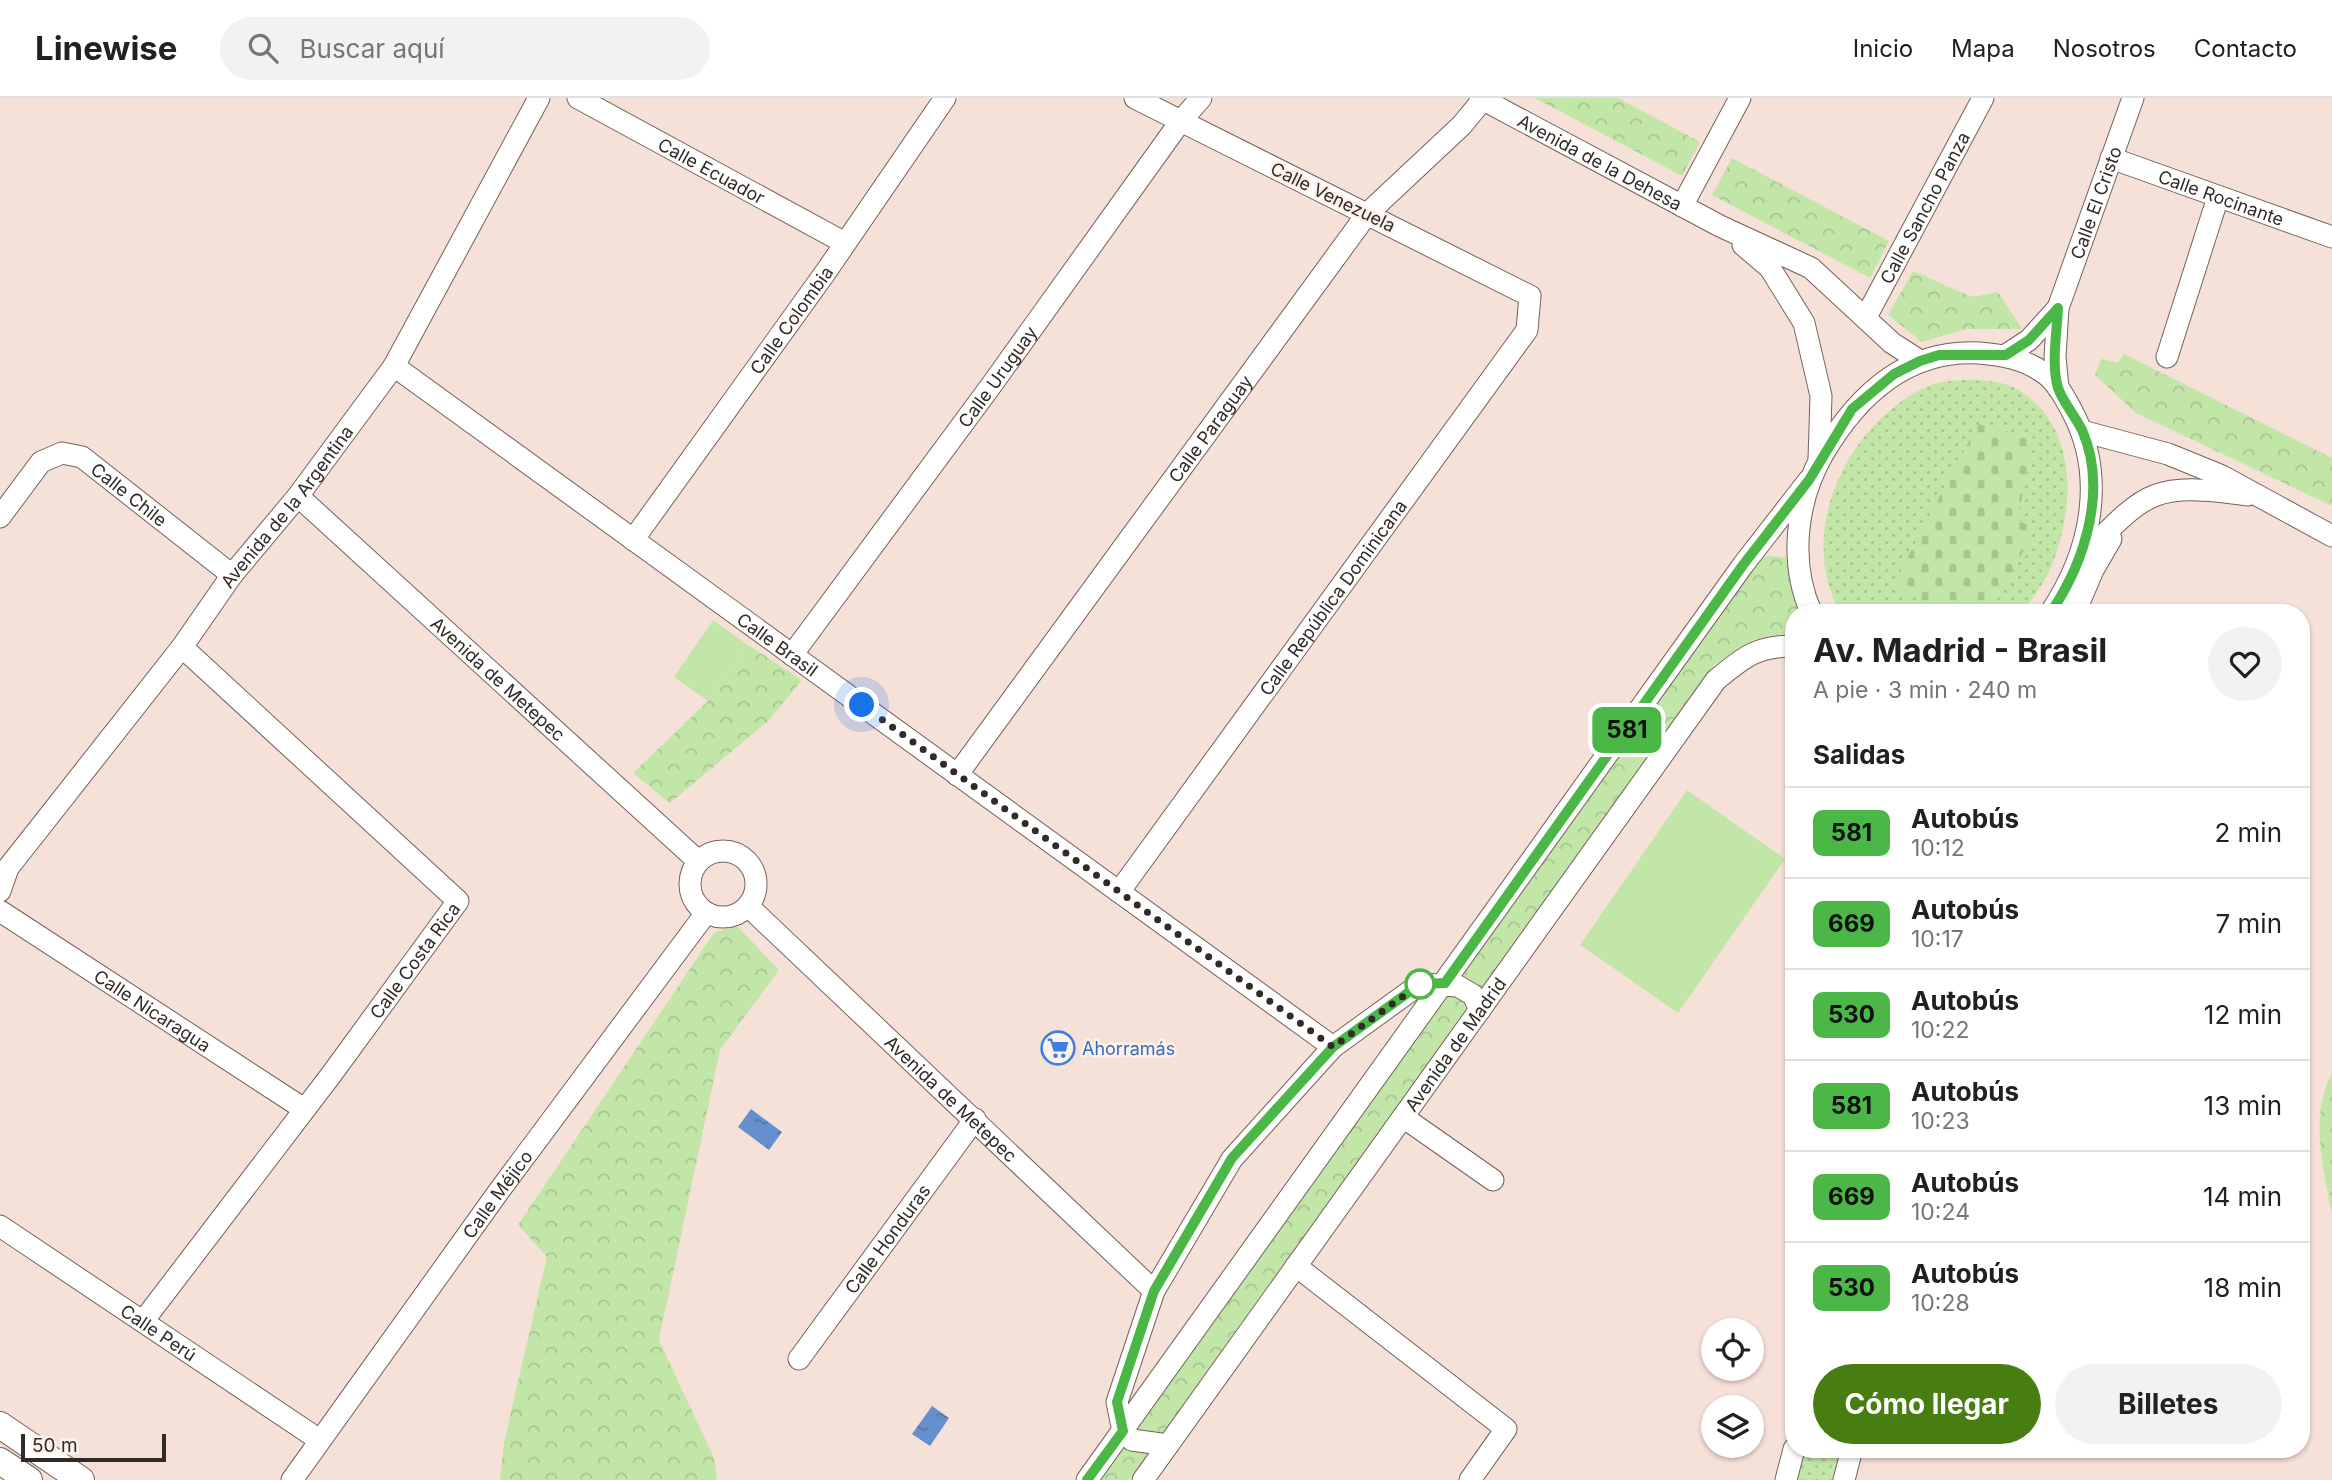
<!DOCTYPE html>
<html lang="es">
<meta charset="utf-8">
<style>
:root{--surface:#fff;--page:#f2f2f2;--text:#202124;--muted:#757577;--line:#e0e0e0;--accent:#487d11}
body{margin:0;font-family:Inter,sans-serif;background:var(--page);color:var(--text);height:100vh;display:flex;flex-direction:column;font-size:26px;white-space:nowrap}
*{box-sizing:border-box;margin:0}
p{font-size:23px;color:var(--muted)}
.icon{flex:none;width:38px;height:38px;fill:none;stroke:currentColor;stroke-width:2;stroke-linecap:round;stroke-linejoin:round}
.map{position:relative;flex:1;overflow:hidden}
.details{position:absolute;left:1785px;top:506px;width:525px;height:854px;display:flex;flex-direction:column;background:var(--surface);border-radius:28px;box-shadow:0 2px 5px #0004}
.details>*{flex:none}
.badge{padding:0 14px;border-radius:10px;font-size:24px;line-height:46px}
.controls{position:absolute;left:1701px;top:1220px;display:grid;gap:14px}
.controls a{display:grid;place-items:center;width:63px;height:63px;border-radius:50%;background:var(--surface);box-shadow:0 2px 5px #0004;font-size:35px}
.scale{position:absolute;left:21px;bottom:18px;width:145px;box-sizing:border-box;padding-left:7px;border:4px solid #312a26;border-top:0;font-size:19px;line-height:24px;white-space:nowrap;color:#312a26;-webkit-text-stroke:5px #fdf1eb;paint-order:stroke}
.you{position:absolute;width:35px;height:35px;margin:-18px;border:5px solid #fff;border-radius:50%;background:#1a73e8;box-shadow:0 0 0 10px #1a73e833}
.map>.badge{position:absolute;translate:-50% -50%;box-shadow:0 0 0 4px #fff}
h2{padding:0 28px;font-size:26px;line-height:63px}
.round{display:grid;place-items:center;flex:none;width:74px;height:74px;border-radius:37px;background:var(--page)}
.overview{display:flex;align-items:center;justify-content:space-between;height:119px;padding:0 28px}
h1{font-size:33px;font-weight:700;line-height:52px}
.primary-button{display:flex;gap:14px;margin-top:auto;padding:14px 28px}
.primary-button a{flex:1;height:80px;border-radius:42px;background:var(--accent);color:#fff;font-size:28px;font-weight:700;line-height:80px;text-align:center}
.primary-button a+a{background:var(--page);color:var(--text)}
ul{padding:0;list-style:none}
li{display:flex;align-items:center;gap:21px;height:91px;padding:0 28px;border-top:2px solid var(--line)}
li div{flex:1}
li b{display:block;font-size:26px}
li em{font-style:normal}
li .badge{min-width:77px;font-weight:700;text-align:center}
header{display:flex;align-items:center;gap:42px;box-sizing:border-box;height:98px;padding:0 35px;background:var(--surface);border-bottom:2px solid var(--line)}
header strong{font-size:33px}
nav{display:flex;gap:38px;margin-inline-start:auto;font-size:24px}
.search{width:490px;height:63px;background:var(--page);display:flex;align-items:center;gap:18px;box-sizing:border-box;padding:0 24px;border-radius:38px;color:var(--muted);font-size:26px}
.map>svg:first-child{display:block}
.grass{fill:url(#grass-dots)}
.forest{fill:url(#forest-crowns)}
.cemetery{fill:url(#cemetery-stones)}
.pitch{fill:#c2e6a8}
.water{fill:url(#water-ripples)}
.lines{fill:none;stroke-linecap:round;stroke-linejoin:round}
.minor-casing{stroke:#736159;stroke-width:23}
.major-casing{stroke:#736159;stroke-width:28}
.minor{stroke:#fff;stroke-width:21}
.major{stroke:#fff;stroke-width:26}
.line-casing{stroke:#fff;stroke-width:16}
.line{stroke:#4ab747;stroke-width:10}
.walk{stroke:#312a26;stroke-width:7;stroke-dasharray:0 12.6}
.stop-dot{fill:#fff;stroke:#4ab747;stroke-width:3.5}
.labels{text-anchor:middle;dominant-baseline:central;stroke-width:5;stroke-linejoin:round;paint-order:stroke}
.street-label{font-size:18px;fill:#312a26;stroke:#fdf1eb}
.shop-label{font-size:18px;fill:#366cbe;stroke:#fdf1eb;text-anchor:start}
</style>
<header>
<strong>Linewise</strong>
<div class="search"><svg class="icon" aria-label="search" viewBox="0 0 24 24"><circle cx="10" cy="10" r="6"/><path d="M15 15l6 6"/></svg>Buscar aquí</div>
<nav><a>Inicio</a><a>Mapa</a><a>Nosotros</a><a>Contacto</a></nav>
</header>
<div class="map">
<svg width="2332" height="1382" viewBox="0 0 2332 1382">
<defs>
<pattern id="grass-dots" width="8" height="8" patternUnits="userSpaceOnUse" patternTransform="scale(1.75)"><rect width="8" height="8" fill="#c2e6a8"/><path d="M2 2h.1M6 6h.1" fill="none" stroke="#a7c590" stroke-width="1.8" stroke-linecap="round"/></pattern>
<pattern id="forest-crowns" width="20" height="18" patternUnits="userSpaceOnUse" patternTransform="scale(1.75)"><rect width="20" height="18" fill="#c2e6a8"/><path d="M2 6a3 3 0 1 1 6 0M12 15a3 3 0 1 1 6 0" fill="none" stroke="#a7c590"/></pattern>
<pattern id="cemetery-stones" width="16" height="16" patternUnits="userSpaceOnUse" patternTransform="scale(1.75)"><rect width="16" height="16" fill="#c2e6a8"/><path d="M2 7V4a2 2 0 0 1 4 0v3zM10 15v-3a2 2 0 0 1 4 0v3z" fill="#a7c590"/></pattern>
<pattern id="water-ripples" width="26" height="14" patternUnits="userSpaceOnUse" patternTransform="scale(1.75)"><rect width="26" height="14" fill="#658fcd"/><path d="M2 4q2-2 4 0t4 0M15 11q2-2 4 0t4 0" fill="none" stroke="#5475a6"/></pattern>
</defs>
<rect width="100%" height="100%" fill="#f6e1d8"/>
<path class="grass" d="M1960,282C1979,282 2001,282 2017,291C2081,328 2075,416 2049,474C2042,488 2031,502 2022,514H1840C1795,433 1848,325 1928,288C1938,284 1950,283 1960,282Z
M1802,1351H1840L1832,1382H1794Z"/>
<path class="forest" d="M1535,0H1618L1700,44L1682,78Z
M1732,60L1889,143L1870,180L1712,97Z
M1913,173L1972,199L1998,194L2022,231H1966L1922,244L1888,217Z
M2124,256L2332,360V408L2136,315L2095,277L2101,261L2118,265Z
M1762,458L1786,459L1798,514H1794V531L1789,535L1755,541L1714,567L1129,1382H1101Z
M748,547L802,582L768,623L670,705L633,675L708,603Z
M736,827L779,872L720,952L659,1242L714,1360L717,1382H500L504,1344L547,1159L518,1127L714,835Z
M2332,975V1116C2323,1069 2309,1018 2332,975Z"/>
<path class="cemetery" d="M1978,326L2033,340L2018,422L2035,431L1991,514H1945L1893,487Z"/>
<path class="pitch" d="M713,522L748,547L708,603L674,579Z
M1687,692L1785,761L1678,915L1580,847Z"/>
<path class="water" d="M751,1011L782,1034L769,1052L738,1029Z
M932,1308L949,1320L930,1348L912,1336Z"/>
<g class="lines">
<defs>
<g id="minor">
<path id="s1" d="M578,0L845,145"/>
<path id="s2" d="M1480,0L1720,128L1811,170L1892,245L1920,263"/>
<path id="s3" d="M2111,60L2332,139"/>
<path d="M1682,108L1740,0"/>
<path d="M1743,147L1770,170L1804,225L1821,298L1819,360"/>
<path id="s4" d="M1866,219L1983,0"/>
<path d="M2006,257L2029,242L2058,210"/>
<path d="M2167,259L2218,99"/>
<path id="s5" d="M394,268L1333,949"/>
<path id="s6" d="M2058,290L2055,259L2058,210L2133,0"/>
<path d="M2082,333L2168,356L2222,378L2332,438"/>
<path id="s7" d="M298,398L698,763"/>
<path id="s8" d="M0,419L41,364L62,355L82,359L232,477"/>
<path id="s9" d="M633,442L825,175L945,0"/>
<path d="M2082,459C2148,392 2152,384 2248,397"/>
<path d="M1811,514C1789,464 1796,403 1823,356C1857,298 1906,251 1979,255C2003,257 2024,261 2044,275C2057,284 2065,300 2072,313C2107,379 2091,454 2051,514"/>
<path d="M2075,514L2093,472L2111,441"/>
<path id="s10" d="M792,557L993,285L1180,24L1201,0"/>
<path id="s11" d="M957,677L1367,116L1462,27L1484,0"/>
<circle cx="723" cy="786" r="33"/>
<path id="s12" d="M0,793L8,770L182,549L232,477L298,398L394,268L539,0"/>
<path id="s13" d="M1119,794L1527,232L1530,198L1135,0"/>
<path id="s14" d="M748,808L1154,1193"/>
<path id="s15" d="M0,813L304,1011"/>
<path d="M1403,1019L1493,1082"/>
<path id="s16" d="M0,1128L318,1341"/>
<path d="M1296,1168L1506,1331L1470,1382"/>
<path id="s17" d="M144,1222L331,977L458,803L182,549"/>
<path id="s18" d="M799,1261L975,1021"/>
<path d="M1123,1333L1117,1304L1154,1193L1232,1061L1333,949L1420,886L1458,888L1473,897L1480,912"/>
<path d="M1123,1333L1132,1342L1168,1347"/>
<path id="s19" d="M292,1382L499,1093L706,815"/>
<path d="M1087,1382L1743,467L1809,382"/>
<path id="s20" d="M1143,1382L1716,582C1744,559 1756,548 1794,548"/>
<path d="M1786,1382L1794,1351"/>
<path d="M1844,1382L1852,1351"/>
</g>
<path id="major" d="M0,1327L81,1382
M0,1363L29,1382"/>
</defs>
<use href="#minor" class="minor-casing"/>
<use href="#major" class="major-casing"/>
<use href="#minor" class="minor"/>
<use href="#major" class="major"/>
</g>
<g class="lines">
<defs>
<path id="line" d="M1087,1382L1123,1333L1117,1304L1154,1193L1232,1060L1333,949L1420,886L1445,885L1743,467L1809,382L1852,311L1894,276L1920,263L1939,257H2006L2029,242L2058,210C2057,234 2051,266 2058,290C2063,304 2075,318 2082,332C2108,391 2085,464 2051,514"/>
</defs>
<use href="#line" class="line-casing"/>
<use href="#line" class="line"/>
<path class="walk" d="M862,607L1333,949L1420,886"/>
</g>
<defs>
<symbol id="supermarket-ring" viewBox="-11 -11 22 22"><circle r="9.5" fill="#fdf1eb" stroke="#3f7fe0" stroke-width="1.5"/><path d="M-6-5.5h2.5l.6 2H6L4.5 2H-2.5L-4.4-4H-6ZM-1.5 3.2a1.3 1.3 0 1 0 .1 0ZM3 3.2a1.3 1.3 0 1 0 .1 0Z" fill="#3f7fe0"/></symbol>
</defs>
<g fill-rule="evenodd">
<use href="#supermarket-ring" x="1039" y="931" width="38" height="38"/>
</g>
<circle class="stop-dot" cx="1420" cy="886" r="14"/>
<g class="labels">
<g class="street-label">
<text stroke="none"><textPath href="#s2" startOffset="136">Avenida de la Dehesa</textPath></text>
<text stroke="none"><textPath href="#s1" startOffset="152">Calle Ecuador</textPath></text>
<text transform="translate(1333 99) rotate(26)">Calle Venezuela</text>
<text stroke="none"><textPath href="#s3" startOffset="117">Calle Rocinante</textPath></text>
<text stroke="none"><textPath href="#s6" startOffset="192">Calle El Cristo</textPath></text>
<text stroke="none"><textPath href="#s4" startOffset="124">Calle Sancho Panza</textPath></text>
<text stroke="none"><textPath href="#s9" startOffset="271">Calle Colombia</textPath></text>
<text stroke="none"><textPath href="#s10" startOffset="346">Calle Uruguay</textPath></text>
<text stroke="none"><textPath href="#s11" startOffset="429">Calle Paraguay</textPath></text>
<text stroke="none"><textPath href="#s8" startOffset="172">Calle Chile</textPath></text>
<text stroke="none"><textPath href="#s12" startOffset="481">Avenida de la Argentina</textPath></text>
<text stroke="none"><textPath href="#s13" startOffset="364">Calle República Dominicana</textPath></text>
<text stroke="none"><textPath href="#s5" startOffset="474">Calle Brasil</textPath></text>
<text stroke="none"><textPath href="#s7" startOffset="271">Avenida de Metepec</textPath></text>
<text stroke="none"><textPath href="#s17" startOffset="450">Calle Costa Rica</textPath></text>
<text stroke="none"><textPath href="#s15" startOffset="182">Calle Nicaragua</textPath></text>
<text stroke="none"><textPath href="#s20" startOffset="536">Avenida de Madrid</textPath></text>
<text stroke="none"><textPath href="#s14" startOffset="280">Avenida de Metepec</textPath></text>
<text stroke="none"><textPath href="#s19" startOffset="352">Calle Méjico</textPath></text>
<text stroke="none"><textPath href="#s18" startOffset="149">Calle Honduras</textPath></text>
<text stroke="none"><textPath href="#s16" startOffset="191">Calle Perú</textPath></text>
</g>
<g class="shop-label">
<text x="1082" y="950">Ahorramás</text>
</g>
</g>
</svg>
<div class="controls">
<a><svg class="icon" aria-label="locate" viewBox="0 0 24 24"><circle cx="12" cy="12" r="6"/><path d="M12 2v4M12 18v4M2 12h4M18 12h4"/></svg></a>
<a><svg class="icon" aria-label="layers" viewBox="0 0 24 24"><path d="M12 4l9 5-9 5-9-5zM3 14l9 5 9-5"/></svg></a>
</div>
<div class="scale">50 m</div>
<div class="you" style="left:862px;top:607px"></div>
<b class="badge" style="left:1627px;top:632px;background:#4ab747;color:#111">581</b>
<section class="details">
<div class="overview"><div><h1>Av. Madrid - Brasil</h1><p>A pie · 3 min · 240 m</p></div><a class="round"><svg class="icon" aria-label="heart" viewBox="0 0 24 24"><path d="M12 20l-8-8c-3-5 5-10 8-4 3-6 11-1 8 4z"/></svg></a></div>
<h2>Salidas</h2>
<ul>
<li><span class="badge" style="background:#4ab747;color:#111">581</span><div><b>Autobús</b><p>10:12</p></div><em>2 min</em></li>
<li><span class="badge" style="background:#4ab747;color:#111">669</span><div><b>Autobús</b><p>10:17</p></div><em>7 min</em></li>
<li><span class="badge" style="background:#4ab747;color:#111">530</span><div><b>Autobús</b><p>10:22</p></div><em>12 min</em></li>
<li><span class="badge" style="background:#4ab747;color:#111">581</span><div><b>Autobús</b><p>10:23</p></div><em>13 min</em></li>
<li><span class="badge" style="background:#4ab747;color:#111">669</span><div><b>Autobús</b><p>10:24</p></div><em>14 min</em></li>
<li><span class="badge" style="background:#4ab747;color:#111">530</span><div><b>Autobús</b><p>10:28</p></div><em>18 min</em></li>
</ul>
<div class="primary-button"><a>Cómo llegar</a><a>Billetes</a></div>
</section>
</div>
